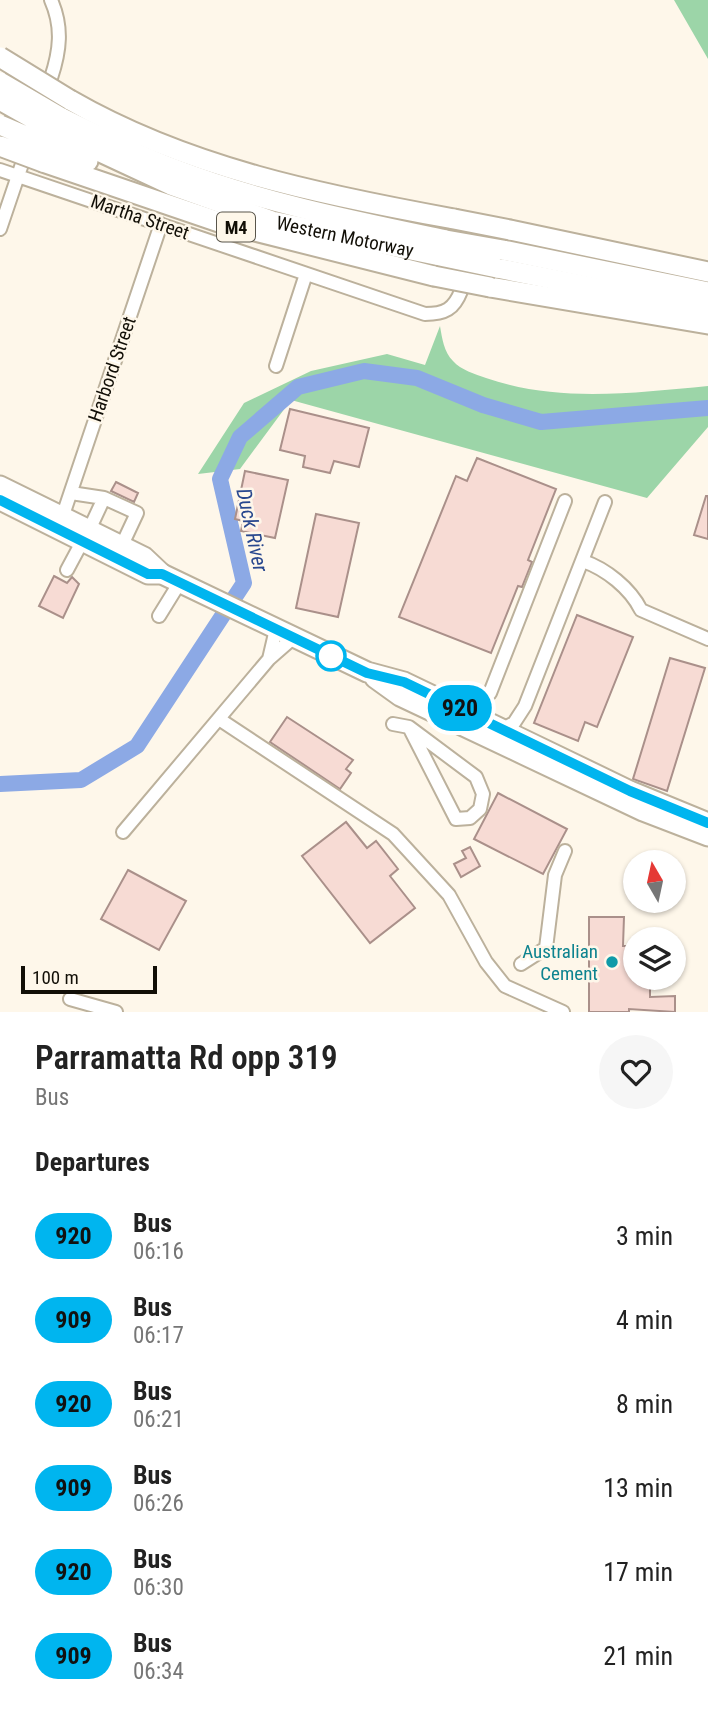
<!DOCTYPE html>
<style>
:root{--surface:#fff;--page:#f6f6f6;--text:#222;--muted:#767676}
body{margin:0;font-family:"Roboto Condensed",sans-serif;background:var(--page);color:var(--text);height:100vh;display:flex;flex-direction:column;font-size:26px;white-space:nowrap}
*{box-sizing:border-box;margin:0}
p{font-size:23px;color:var(--muted)}
.icon{flex:none;width:38px;height:38px;fill:none;stroke:currentColor;stroke-width:2;stroke-linecap:round;stroke-linejoin:round}
.map{position:relative;height:1012px;overflow:hidden}
.panel{display:flex;flex-direction:column;background:var(--surface);flex:1}
.panel>*{flex:none}
.badge{padding:0 14px;border-radius:23px;font-size:24px;line-height:46px}
.needle{width:46px;rotate:351deg}
.controls{position:absolute;left:623px;top:850px;display:grid;gap:14px}
.controls a{display:grid;place-items:center;width:63px;height:63px;border-radius:50%;background:var(--surface);box-shadow:0 2px 5px #0004;font-size:35px}
.scale{position:absolute;left:21px;bottom:18px;width:136px;box-sizing:border-box;padding-left:7px;border:4px solid #120f07;border-top:0;font-size:19px;line-height:24px;white-space:nowrap;color:#120f07;-webkit-text-stroke:5px #fef7ea;paint-order:stroke}
.map>.badge{position:absolute;translate:-50% -50%;box-shadow:0 0 0 4px #fff}
h2{padding:0 35px;font-size:26px;line-height:63px}
.round{display:grid;place-items:center;flex:none;width:74px;height:74px;border-radius:37px;background:var(--page)}
.overview{display:flex;align-items:center;justify-content:space-between;height:119px;padding:0 35px}
h1{font-size:33px;font-weight:600;line-height:52px}
ul{padding:0;list-style:none}
li{display:flex;align-items:center;gap:21px;height:84px;padding:0 35px}
li div{flex:1}
li b{display:block;font-size:26px}
li em{font-style:normal}
li .badge{min-width:77px;font-weight:700;text-align:center}
.map>svg:first-child{display:block}
.green{fill:#9cd5a8}
.lines{fill:none;stroke-linecap:round;stroke-linejoin:round}
.river{stroke:#8ca9e5;stroke-width:16}
.building{fill:#f7dbd4;stroke:#aa908a;stroke-width:2}
.minor-casing{stroke:#bcb19c;stroke-width:16}
.highway-casing{stroke:#bcb19c;stroke-width:23}
.minor{stroke:#fff;stroke-width:12}
.highway{stroke:#fff;stroke-width:19}
.highway-bridge-casing{stroke:#bcb19c;stroke-width:23;stroke-linecap:butt}
.highway-bridge{stroke:#fff;stroke-width:19}
.line-casing{stroke:#fff;stroke-width:16}
.line{stroke:#00b5ef;stroke-width:10}
.stop-dot{fill:#fff;stroke:#00b5ef;stroke-width:3.5}
.culture-dot{fill:#0f9aa8;stroke:#fef7ea;stroke-width:2.5}
.labels{text-anchor:middle;dominant-baseline:central;stroke-width:5;stroke-linejoin:round;paint-order:stroke}
.shield{fill:#fef7ea;stroke:#59554b;stroke-width:2}
.shield-label{font-size:18px;font-weight:bold;fill:#120f07}
.street-label{font-size:19px;fill:#120f07;stroke:#fef7ea}
.culture-label{font-size:19px;fill:#0d838f;stroke:#fef7ea;text-anchor:end}
.water-label{font-size:21px;font-style:italic;fill:#28478e;stroke:#fef7ea}
</style>
<div class="map">
<svg width="708" height="1012" viewBox="0 0 708 1012">
<rect width="100%" height="100%" fill="#fef7ea"/>
<path class="green" d="M674,0H708V59Z
M440,326C442,338 444,352 453,361C461,370 475,374 486,378C557,403 634,393 708,386V427L647,498L291,400L240,469L198,474L244,403L311,371L387,354L425,365Z"/>
<g class="lines">
<path class="river" d="M0,784L81,780L137,746L244,583L220,479L240,437L298,387L364,371L417,378L483,405L541,422L708,408"/>
</g>
<path class="building" d="M290,409L369,428L359,467L334,461L330,473L303,467L305,456L280,450Z
M477,458L556,489L528,560L532,562L522,587L518,586L491,653L399,617L456,476L467,481Z
M245,471L288,480L275,538L241,531L243,521L235,519Z
M116,482L138,493L134,502L111,491Z
M706,496H708V539L694,535Z
M316,514L359,523L338,617L296,608Z
M54,576L67,583L72,577L79,584L63,618L39,606Z
M577,615L633,637L597,727L585,722L578,741L534,723Z
M670,658L705,668L667,791L633,779Z
M287,717L353,760L346,769L351,773L340,789L270,742Z
M498,793L567,829L543,874L474,839Z
M346,822L367,848L376,841L398,869L390,876L415,908L370,943L302,856Z
M470,847L480,866L461,877L454,864L466,858L462,851Z
M128,870L186,901L159,950L101,919Z
M589,917H624L623,946H635V978H650V997L675,996V1012L629,1009V1012H589Z"/>
<g class="lines">
<defs>
<path id="minor" d="M51,78C60,51 63,27 51,0
M0,170L425,314C445,314 454,309 461,291
M0,229L22,164
M276,366L306,274
M71,493L104,498L90,528
M104,498L137,513L122,545
M63,515L161,224
M583,561C606,569 630,588 641,610L708,639
M67,570L82,542
M159,616L180,582
M269,659L276,629
M490,693L565,501
M219,719L393,834L449,895L486,962L505,986L563,1012
M393,724L409,727L476,777L483,794L480,809L470,818L456,819L409,727
M503,729L514,723L525,706L605,502
M123,832L269,659L293,638
M521,964L546,948L555,875L565,851
M70,999L116,1012"/>
<g id="highway">
<path d="M70,100C188,168 322,195 454,219"/>
<path d="M60,117C98,136 137,155 177,170C264,203 355,221 446,240"/>
<path id="s1" d="M53,130L171,185L272,221L440,256"/>
<path d="M47,145L88,161"/>
<path d="M43,162L219,222L434,276"/>
<path d="M510,230L708,272"/>
<path d="M503,250L708,292"/>
<path d="M497,268L708,310"/>
<path d="M490,287L708,324"/>
<path d="M0,486L144,557L162,574"/>
<path d="M0,500L148,574H162L367,672L404,682L630,791L708,823"/>
<path d="M375,678L400,696L643,811L708,836"/>
</g>
</defs>
<use href="#minor" class="minor-casing"/>
<use href="#highway" class="highway-casing"/>
<use href="#minor" class="minor"/>
<use href="#highway" class="highway"/>
<defs>
<path id="highway-bridge" d="M0,57L70,100
M0,82L60,117
M0,100L53,130
M0,125L47,145
M0,146L43,162
M454,219L510,230
M446,240L503,250
M440,256L497,268
M434,276L490,287"/>
</defs>
<use href="#highway-bridge" class="highway-bridge-casing"/>
<use href="#highway-bridge" class="highway-bridge"/>
</g>
<g class="lines">
<defs>
<path id="line" d="M0,500L148,574H162L367,673L404,682L630,791L708,823"/>
</defs>
<use href="#line" class="line-casing"/>
<use href="#line" class="line"/>
</g>
<circle class="stop-dot" cx="331" cy="656" r="14"/>
<circle class="culture-dot" cx="612" cy="962" r="7"/>
<g class="labels">
<rect class="shield" x="217" y="212.5" width="38" height="29" rx="5"/>
<g class="shield-label">
<text x="236" y="227">M4</text>
</g>
<g class="street-label">
<text transform="translate(140 217) rotate(19)">Martha Street</text>
<text stroke="none"><textPath href="#s1" startOffset="312">Western Motorway</textPath></text>
<text transform="translate(112 369) rotate(-71)">Harbord Street</text>
</g>
<g class="culture-label">
<text x="598" y="951">Australian<tspan x="598" dy="22">Cement</tspan></text>
</g>
<g class="water-label">
<text transform="translate(252 530) rotate(78)">Duck River</text>
</g>
</g>
</svg>
<div class="controls">
<a><svg class="needle" viewBox="-14 -14 28 28"><path d="M0-13l5 13h-10z" fill="#e53935"/><path d="M0 13l5-13h-10z" fill="#767676"/></svg></a>
<a><svg class="icon" aria-label="layers" viewBox="0 0 24 24"><path d="M12 4l9 5-9 5-9-5zM3 14l9 5 9-5"/></svg></a>
</div>
<div class="scale">100 m</div>
<b class="badge" style="left:460px;top:708px;background:#00b5ef;color:#111">920</b>
</div>
<section class="panel">
<div class="overview"><div><h1>Parramatta Rd opp 319</h1><p>Bus</p></div><a class="round"><svg class="icon" aria-label="heart" viewBox="0 0 24 24"><path d="M12 20l-8-8c-3-5 5-10 8-4 3-6 11-1 8 4z"/></svg></a></div>
<h2>Departures</h2>
<ul>
<li><span class="badge" style="background:#00b5ef;color:#111">920</span><div><b>Bus</b><p>06:16</p></div><em>3 min</em></li>
<li><span class="badge" style="background:#00b5ef;color:#111">909</span><div><b>Bus</b><p>06:17</p></div><em>4 min</em></li>
<li><span class="badge" style="background:#00b5ef;color:#111">920</span><div><b>Bus</b><p>06:21</p></div><em>8 min</em></li>
<li><span class="badge" style="background:#00b5ef;color:#111">909</span><div><b>Bus</b><p>06:26</p></div><em>13 min</em></li>
<li><span class="badge" style="background:#00b5ef;color:#111">920</span><div><b>Bus</b><p>06:30</p></div><em>17 min</em></li>
<li><span class="badge" style="background:#00b5ef;color:#111">909</span><div><b>Bus</b><p>06:34</p></div><em>21 min</em></li>
</ul>
</section>
